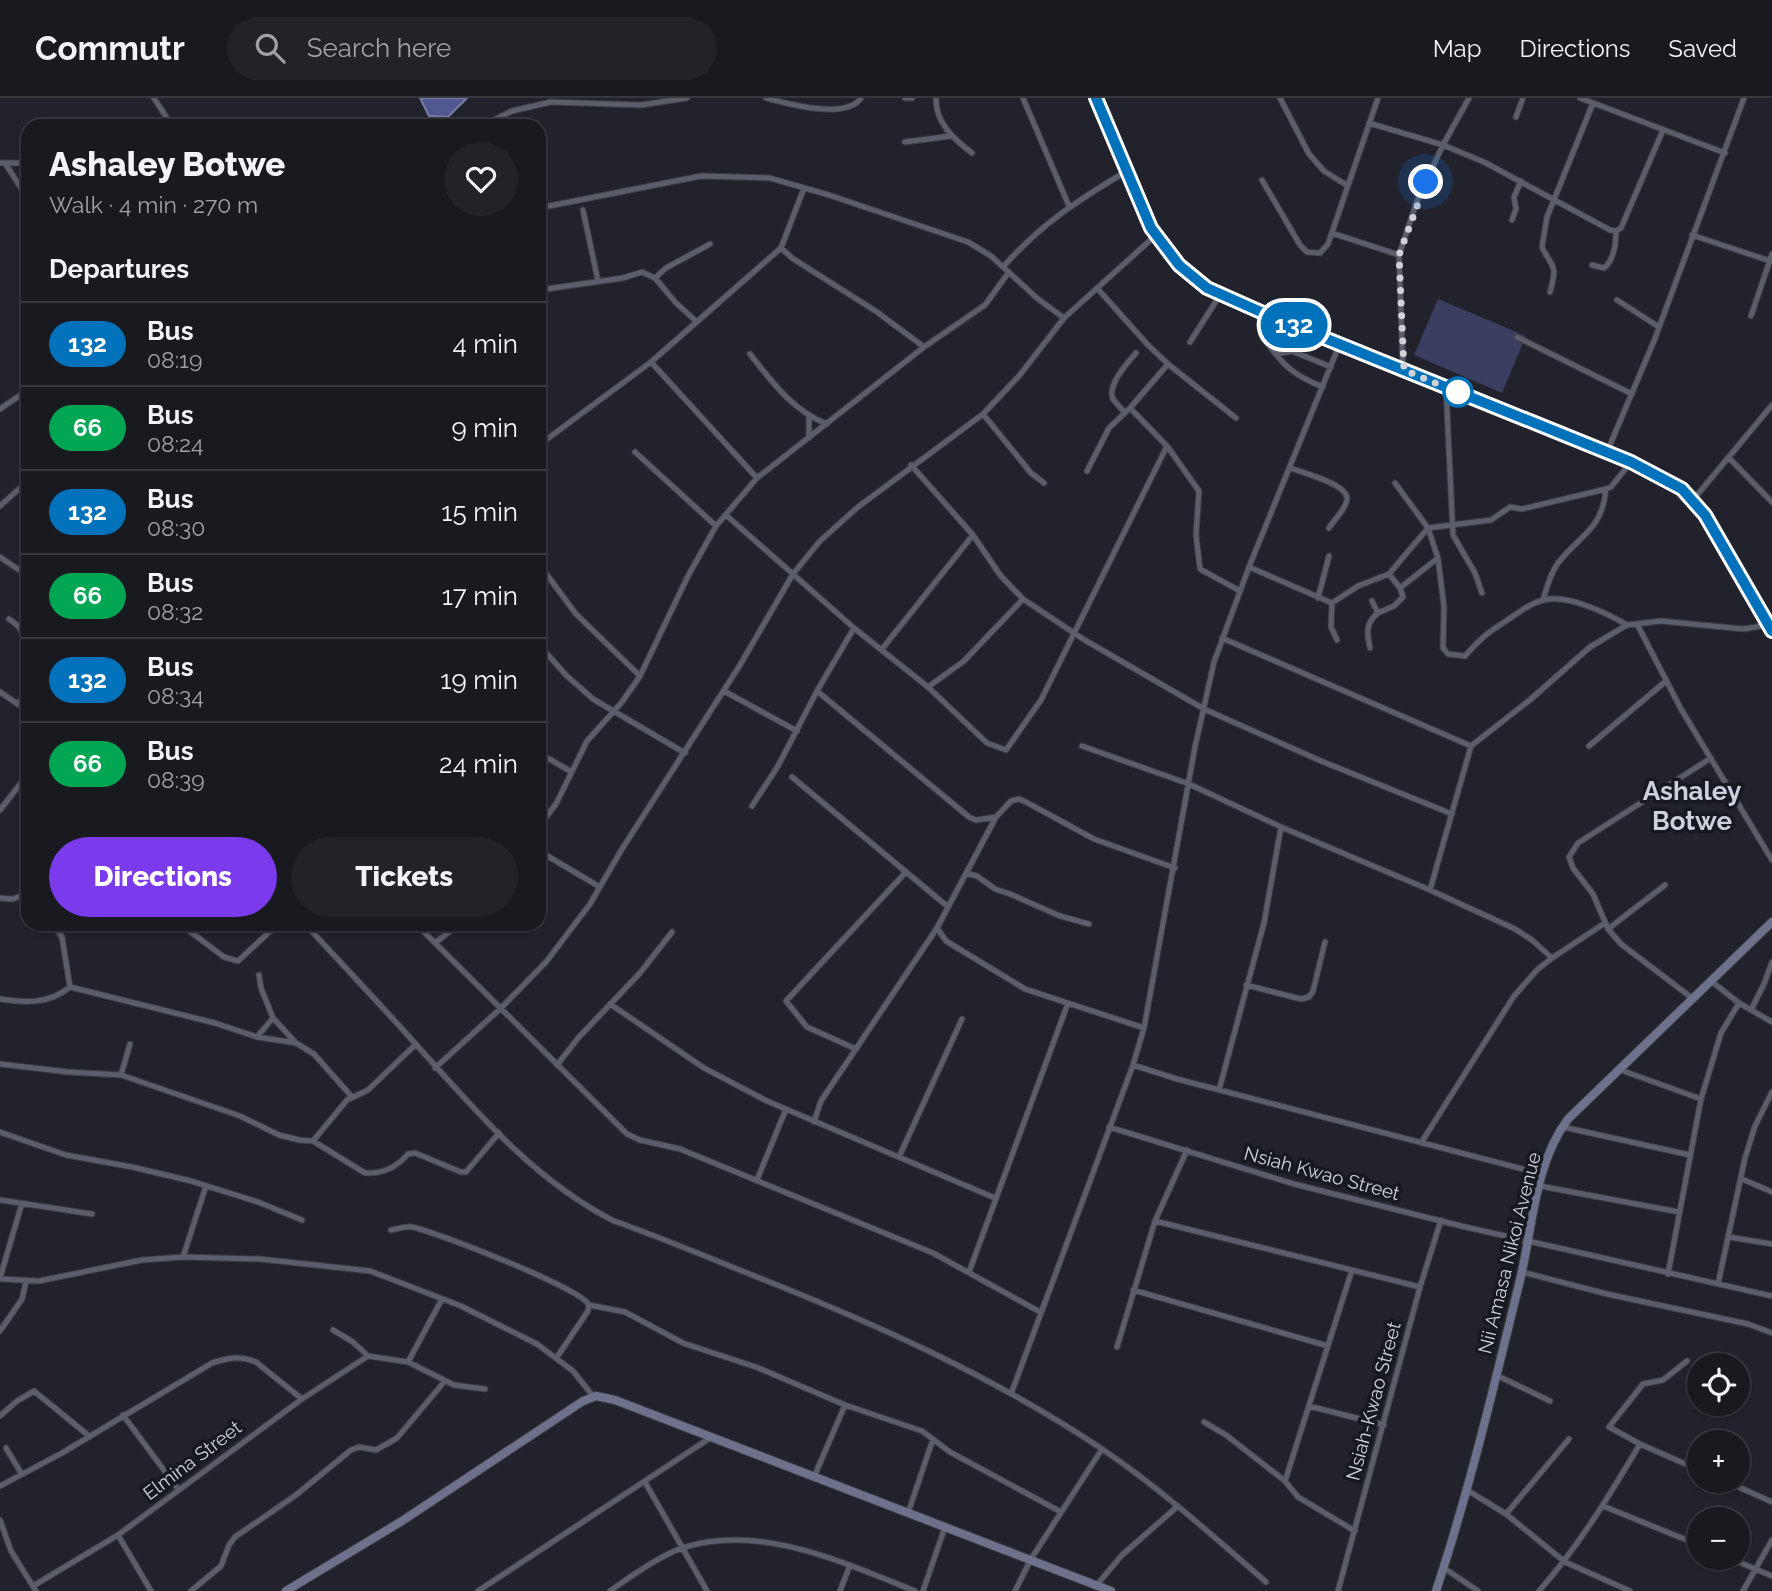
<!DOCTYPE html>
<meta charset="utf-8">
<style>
:root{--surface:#191a20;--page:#222329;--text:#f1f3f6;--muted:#9fa1a5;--line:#37383e;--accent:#7c3aed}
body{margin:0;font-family:Raleway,sans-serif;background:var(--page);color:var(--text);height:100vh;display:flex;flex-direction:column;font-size:26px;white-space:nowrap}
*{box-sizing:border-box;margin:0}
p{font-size:23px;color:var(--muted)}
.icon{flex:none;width:38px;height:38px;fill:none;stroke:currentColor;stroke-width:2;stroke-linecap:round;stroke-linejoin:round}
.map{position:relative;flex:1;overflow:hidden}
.sheet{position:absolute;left:21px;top:21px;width:525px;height:812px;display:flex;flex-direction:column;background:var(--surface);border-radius:21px;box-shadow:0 2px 5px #0004,0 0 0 2px var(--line)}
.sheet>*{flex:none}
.badge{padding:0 14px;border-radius:23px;font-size:24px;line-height:46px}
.controls{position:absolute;left:1687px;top:1255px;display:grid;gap:14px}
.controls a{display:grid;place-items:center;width:63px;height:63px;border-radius:50%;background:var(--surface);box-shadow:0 2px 5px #0004,0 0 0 2px var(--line);font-size:35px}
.you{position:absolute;width:35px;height:35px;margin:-18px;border:5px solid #fff;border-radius:50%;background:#1a73e8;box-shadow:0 0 0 10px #1a73e833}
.map>.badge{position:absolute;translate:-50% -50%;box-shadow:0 0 0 4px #fff}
h2{padding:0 28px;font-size:26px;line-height:63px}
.round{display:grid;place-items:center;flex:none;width:74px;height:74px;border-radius:37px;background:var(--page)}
.headline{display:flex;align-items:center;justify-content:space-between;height:119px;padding:0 28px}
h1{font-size:33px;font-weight:800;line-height:52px}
.button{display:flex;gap:14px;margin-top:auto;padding:14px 28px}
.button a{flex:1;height:80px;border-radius:42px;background:var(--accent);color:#fff;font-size:28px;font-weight:800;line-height:80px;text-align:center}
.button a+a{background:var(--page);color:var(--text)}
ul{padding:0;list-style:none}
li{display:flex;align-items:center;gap:21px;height:84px;padding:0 28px;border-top:2px solid var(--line)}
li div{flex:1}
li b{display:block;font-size:26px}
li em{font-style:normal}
li .badge{min-width:77px;font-weight:700;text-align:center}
header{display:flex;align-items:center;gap:42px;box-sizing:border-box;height:98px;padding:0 35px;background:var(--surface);border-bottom:2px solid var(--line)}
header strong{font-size:33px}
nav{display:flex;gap:38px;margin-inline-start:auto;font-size:24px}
.search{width:490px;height:63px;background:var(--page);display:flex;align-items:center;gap:18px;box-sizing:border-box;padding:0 24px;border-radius:38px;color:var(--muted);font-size:26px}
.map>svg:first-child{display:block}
.green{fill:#3a3e60}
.water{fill:#525990;stroke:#787da6;stroke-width:2}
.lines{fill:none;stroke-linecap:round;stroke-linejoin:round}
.street-casing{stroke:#3a3c42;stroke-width:7}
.secondary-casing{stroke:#3a3c42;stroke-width:10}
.street{stroke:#5b5d68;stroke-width:5}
.secondary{stroke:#6d718c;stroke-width:8}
.line-casing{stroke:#fff;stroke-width:16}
.line{stroke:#0072bc;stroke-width:10}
.walk{stroke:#d0d2d8;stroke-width:7;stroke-dasharray:0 12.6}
.stop-dot{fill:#fff;stroke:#0072bc;stroke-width:3.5}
.labels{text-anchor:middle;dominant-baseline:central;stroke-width:7;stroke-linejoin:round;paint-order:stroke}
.street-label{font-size:19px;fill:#d0d2d8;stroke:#171921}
.district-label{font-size:26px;font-weight:bold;fill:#cdcfdb;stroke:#171921}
</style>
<header>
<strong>Commutr</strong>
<div class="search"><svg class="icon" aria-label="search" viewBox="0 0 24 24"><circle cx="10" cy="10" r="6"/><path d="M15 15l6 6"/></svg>Search here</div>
<nav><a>Map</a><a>Directions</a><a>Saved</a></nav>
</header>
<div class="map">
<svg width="1772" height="1493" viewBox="0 0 1772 1493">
<rect width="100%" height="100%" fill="#21222b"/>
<path class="green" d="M1438,201L1526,238L1502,295L1414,257Z"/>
<path class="water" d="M420,0H467L448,19L429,18Z"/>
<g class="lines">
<defs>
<path id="street" d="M154,0L172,28
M766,0C788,6 846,22 861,0
M905,0H912
M936,0C935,25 955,42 972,55
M1023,0L1069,108
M1280,0L1309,56L1324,73L1348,88
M1580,0L1725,55
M1516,19L1523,0
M1369,25L1443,47L1484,64L1610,132L1616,133
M482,28L512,13L551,4L641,7L687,0
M905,44L951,38
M0,65H28
M5,65L28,101
M1262,82L1300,147L1307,154L1320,155L1328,146L1378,0
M539,110L701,78L770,80L829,97L968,144L991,158L1038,201L1064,220
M583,112L598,183
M1512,122L1516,111L1514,99L1521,83
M1332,135L1399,157
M1692,137L1770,163
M781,150L792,160L877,214L924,249
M1592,167L1604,170C1614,162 1616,146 1616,133L1621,130L1663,32
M1003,169C1041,126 1078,102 1127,73
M655,180L666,170L710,146
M1097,190L1147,246L1168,266L1236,320
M539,192L623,180L642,174L655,180L676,205L696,223
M1550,194C1558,165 1553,172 1542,149L1547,119L1593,5
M1617,202L1659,229
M1270,218L1261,234L1263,240C1284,267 1290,276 1323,289
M1751,218L1772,156
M28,221L26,228L28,235
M1517,239L1632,296
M1190,244L1220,197
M750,256C772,284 793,313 827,326
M1276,256L1292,253L1331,269
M651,264L757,380
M1403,272L1399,157L1417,103L1443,47L1469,0
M1446,290L1453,437L1475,475L1482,495
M1130,310L1167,348L1199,393L1196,437L1200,471L1240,493
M0,311L28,292
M1124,314C1121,310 1116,305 1113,301C1107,287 1127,265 1136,255
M983,316L1031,375L1044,385
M809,320V340
M539,347L651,264L781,150L804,90
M635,354L716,428
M1607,354L1654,243L1744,0
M1729,360L1772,404
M911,367L973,437L1000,477L1023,501L1083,541L1204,611L1321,663L1452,716
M1290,370C1303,375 1348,386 1347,401C1346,411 1334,422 1329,430
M1087,373L1109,330L1130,310L1168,266
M1693,402L1772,307
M0,408L28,383
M726,417L854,530L928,589L987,645L1006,652L1041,602L1167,348
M0,459L28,478
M1438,460L1444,509L1443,550L1448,556L1465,558C1480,541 1487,535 1506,523C1518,515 1530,505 1544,502C1567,496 1607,515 1627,527
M539,466L576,516L640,578
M1249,469L1332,505L1358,488L1389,476L1428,430L1491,422L1510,409L1522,411L1606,391L1611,389L1631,364
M1389,476L1400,490
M1318,500L1329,458
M1543,502C1547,489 1550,476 1558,465C1581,436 1602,432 1606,391
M1372,503L1378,515L1394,508L1403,499L1400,490L1438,460L1428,430L1395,385
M1332,505L1331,529L1337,542
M9,521L17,527L28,542
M1637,526L1681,611L1772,762
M1222,540L1471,648L1531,601L1590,549L1627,527L1661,523L1743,531L1768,527
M539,547L567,578L593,601L685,655
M1370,550C1367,536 1365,525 1378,515
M882,551L973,437
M928,589L964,563L1023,501
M724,593L797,633
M817,593L969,719L976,722L996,719
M0,594L28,613
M18,606L28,593
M1082,648L1189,686L1281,729L1430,792L1515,831L1532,842L1552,860
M1589,648L1666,583
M539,655L570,673
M792,679L947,808
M752,708L778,668L817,593L854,530
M0,712L28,676
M539,728L556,706L587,643L622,604L640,578L688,478L716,428L757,380L924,249L985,207L1009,174
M539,753L600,789
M966,775L977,778L995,791L1010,796L1060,818L1089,826
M1430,792L1471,648
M0,800L13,801L28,795
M53,826L62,839L70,889
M305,826C341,865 378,904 413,943C473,1010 533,1082 614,1123C657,1138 700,1156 742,1173C867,1222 990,1276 1102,1351C1160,1390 1213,1438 1266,1484
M416,826L627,1036L640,1042L680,1051L933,1155L1040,1214
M184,829L224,859L238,863L278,826
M937,830L946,843L1025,891L1144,930
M1608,831L1665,787
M435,845L459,826
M259,877L261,890L273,920L296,945L314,956L352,999
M1711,883L1739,905L1772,924
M1246,887L1301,901L1309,899L1313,893L1325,844
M70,889L215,925L257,939L296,945
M1692,900L1621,846L1608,831L1593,796L1573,770L1569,759L1578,745L1711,660
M0,901C26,905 49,906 70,889
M610,906L704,970L767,1003L995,1100
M1751,912L1764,886L1772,864
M257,939L273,920
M856,951L807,929L786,903L906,774
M0,966L68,974L121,977L240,1018L279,1037L299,1042L313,1043L365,1075C383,1076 397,1069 408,1056L415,1055L461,1074H466L499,1035
M557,967L579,939L640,875L672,834
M1133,967L1177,981L1542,1076
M435,970L501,910L546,864L590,806L622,751L740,567L793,476L820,443L858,409L983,316L1019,278L1064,220L1156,137
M1618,971L1701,1001
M121,977L130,946
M1219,992L1264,825L1281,729
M814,1024L821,1003L937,830L996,719L1011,703L1019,701L1026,704L1094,741L1175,770
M1109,1029L1294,1086L1461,1128L1772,1198
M1563,1029L1690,1057
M0,1034L66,1057L132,1069L191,1083L258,1104L302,1122
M313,1043L347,1002L368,992L416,946
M1421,1045L1514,898L1537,872L1552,860L1605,825
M899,1059L962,921
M1742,1081L1772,1094
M757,1082L786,1011
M1540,1088L1679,1114
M0,1102L92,1116
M1155,1123L1420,1189
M391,1132C397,1131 406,1128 412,1129C436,1134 581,1190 589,1207L625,1214L683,1245L756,1269L845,1307L922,1333L950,1354L1061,1414
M1729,1139L1772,1146
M183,1159L206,1088
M969,1174L1068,905
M1522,1174L1607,1196L1748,1226L1772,1235
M1668,1176L1701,1001L1721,935L1739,905
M0,1180L22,1105
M0,1181L39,1183L142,1162L183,1159L260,1161L370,1173L461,1208L537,1246L573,1273L593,1298
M1718,1186L1745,1060L1755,1028L1772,994
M1133,1192L1328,1248
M333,1232L353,1244L368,1258L408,1264L454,1287L485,1291
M0,1233L22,1201L26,1184
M1117,1249L1155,1123L1187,1052
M557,1259L588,1213L589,1207
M1687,1263L1663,1282L1643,1286L1609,1329L1640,1346L1699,1372
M408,1264L442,1201
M1496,1277L1550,1303
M1011,1296L1133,967L1144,930L1195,649L1214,564L1249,469L1340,245
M1309,1308L1384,1327
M123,1317L178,1391
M0,1318L17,1303L34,1293L89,1338
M1204,1324L1226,1337L1285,1383L1298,1399L1355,1433
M6,1350L21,1375
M814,1379L845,1307
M1723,1382L1772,1404
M1285,1383L1352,1172
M645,1384L707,1493
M0,1388L62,1355L212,1265C228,1260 240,1257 256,1264L302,1301
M1467,1392L1506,1416L1565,1464L1630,1493
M1603,1408L1699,1447
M908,1415L933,1341
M1506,1416L1569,1341
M0,1422L11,1453L36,1493
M118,1437L151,1493
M1729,1460L1772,1478
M1444,1470L1478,1493
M33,1488L118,1437L302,1301L368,1258
M1096,1488L1122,1457L1178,1408
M191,1493L221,1468L229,1447L235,1439L296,1397L351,1352L359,1349L376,1352L397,1340L444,1284
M478,1493L710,1340
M610,1493C630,1479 662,1456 685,1449C763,1426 844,1465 915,1493
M840,1493L850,1467
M923,1493L945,1429
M1015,1493L1031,1461L1102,1351
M1338,1493L1420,1189L1441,1122
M1539,1493C1579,1448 1609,1398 1640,1346
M1743,1493L1772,1442"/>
<path id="secondary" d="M1096,0C1116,47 1138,118 1169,157C1182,173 1201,187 1220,197L1631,364L1682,391L1705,417L1772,533
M286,1493L402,1423L583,1303L596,1298L615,1302L1111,1493
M1436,1493C1470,1390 1495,1284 1521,1178C1533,1126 1535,1065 1568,1021L1772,824"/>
</defs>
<use href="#street" class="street-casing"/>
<use href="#secondary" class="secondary-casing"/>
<use href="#street" class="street"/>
<use href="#secondary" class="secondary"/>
</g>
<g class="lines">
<defs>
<path id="line" d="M1096,0L1151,130L1179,167L1207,190L1270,218L1631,364L1682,391L1705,417L1772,533"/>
</defs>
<use href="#line" class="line-casing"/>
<use href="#line" class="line"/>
<path class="walk" d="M1426,84L1399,157L1404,272L1464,297L1458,294"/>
</g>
<circle class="stop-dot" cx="1458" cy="294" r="14"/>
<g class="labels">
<g class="street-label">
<text transform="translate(1322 1075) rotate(15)">Nsiah Kwao Street</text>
<text transform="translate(1509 1155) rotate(-76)">Nii Amasa Nikoi Avenue</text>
<text transform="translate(1373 1303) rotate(-75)">Nsiah-Kwao Street</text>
<text transform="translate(192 1362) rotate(-37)">Elmina Street</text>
</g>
<g class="district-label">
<text x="1692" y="693">Ashaley<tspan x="1692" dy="30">Botwe</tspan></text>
</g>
</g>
</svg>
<div class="controls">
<a><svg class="icon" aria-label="locate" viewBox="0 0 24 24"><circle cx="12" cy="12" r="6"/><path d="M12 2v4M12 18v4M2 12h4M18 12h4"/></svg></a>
<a>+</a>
<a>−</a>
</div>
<div class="you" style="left:1426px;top:84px"></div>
<b class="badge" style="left:1294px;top:227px;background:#0072bc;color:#fff">132</b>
<section class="sheet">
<div class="headline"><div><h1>Ashaley Botwe</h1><p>Walk · 4 min · 270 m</p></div><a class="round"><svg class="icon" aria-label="heart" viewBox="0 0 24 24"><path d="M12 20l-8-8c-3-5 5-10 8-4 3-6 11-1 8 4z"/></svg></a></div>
<h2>Departures</h2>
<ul>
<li><span class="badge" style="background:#0072bc;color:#fff">132</span><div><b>Bus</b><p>08:19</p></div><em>4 min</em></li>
<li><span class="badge" style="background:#00a651;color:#fff">66</span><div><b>Bus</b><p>08:24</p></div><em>9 min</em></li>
<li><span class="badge" style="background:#0072bc;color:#fff">132</span><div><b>Bus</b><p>08:30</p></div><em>15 min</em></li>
<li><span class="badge" style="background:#00a651;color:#fff">66</span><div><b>Bus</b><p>08:32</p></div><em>17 min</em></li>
<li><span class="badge" style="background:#0072bc;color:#fff">132</span><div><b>Bus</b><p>08:34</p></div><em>19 min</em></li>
<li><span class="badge" style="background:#00a651;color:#fff">66</span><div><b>Bus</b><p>08:39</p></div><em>24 min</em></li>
</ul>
<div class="button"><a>Directions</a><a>Tickets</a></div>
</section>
</div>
